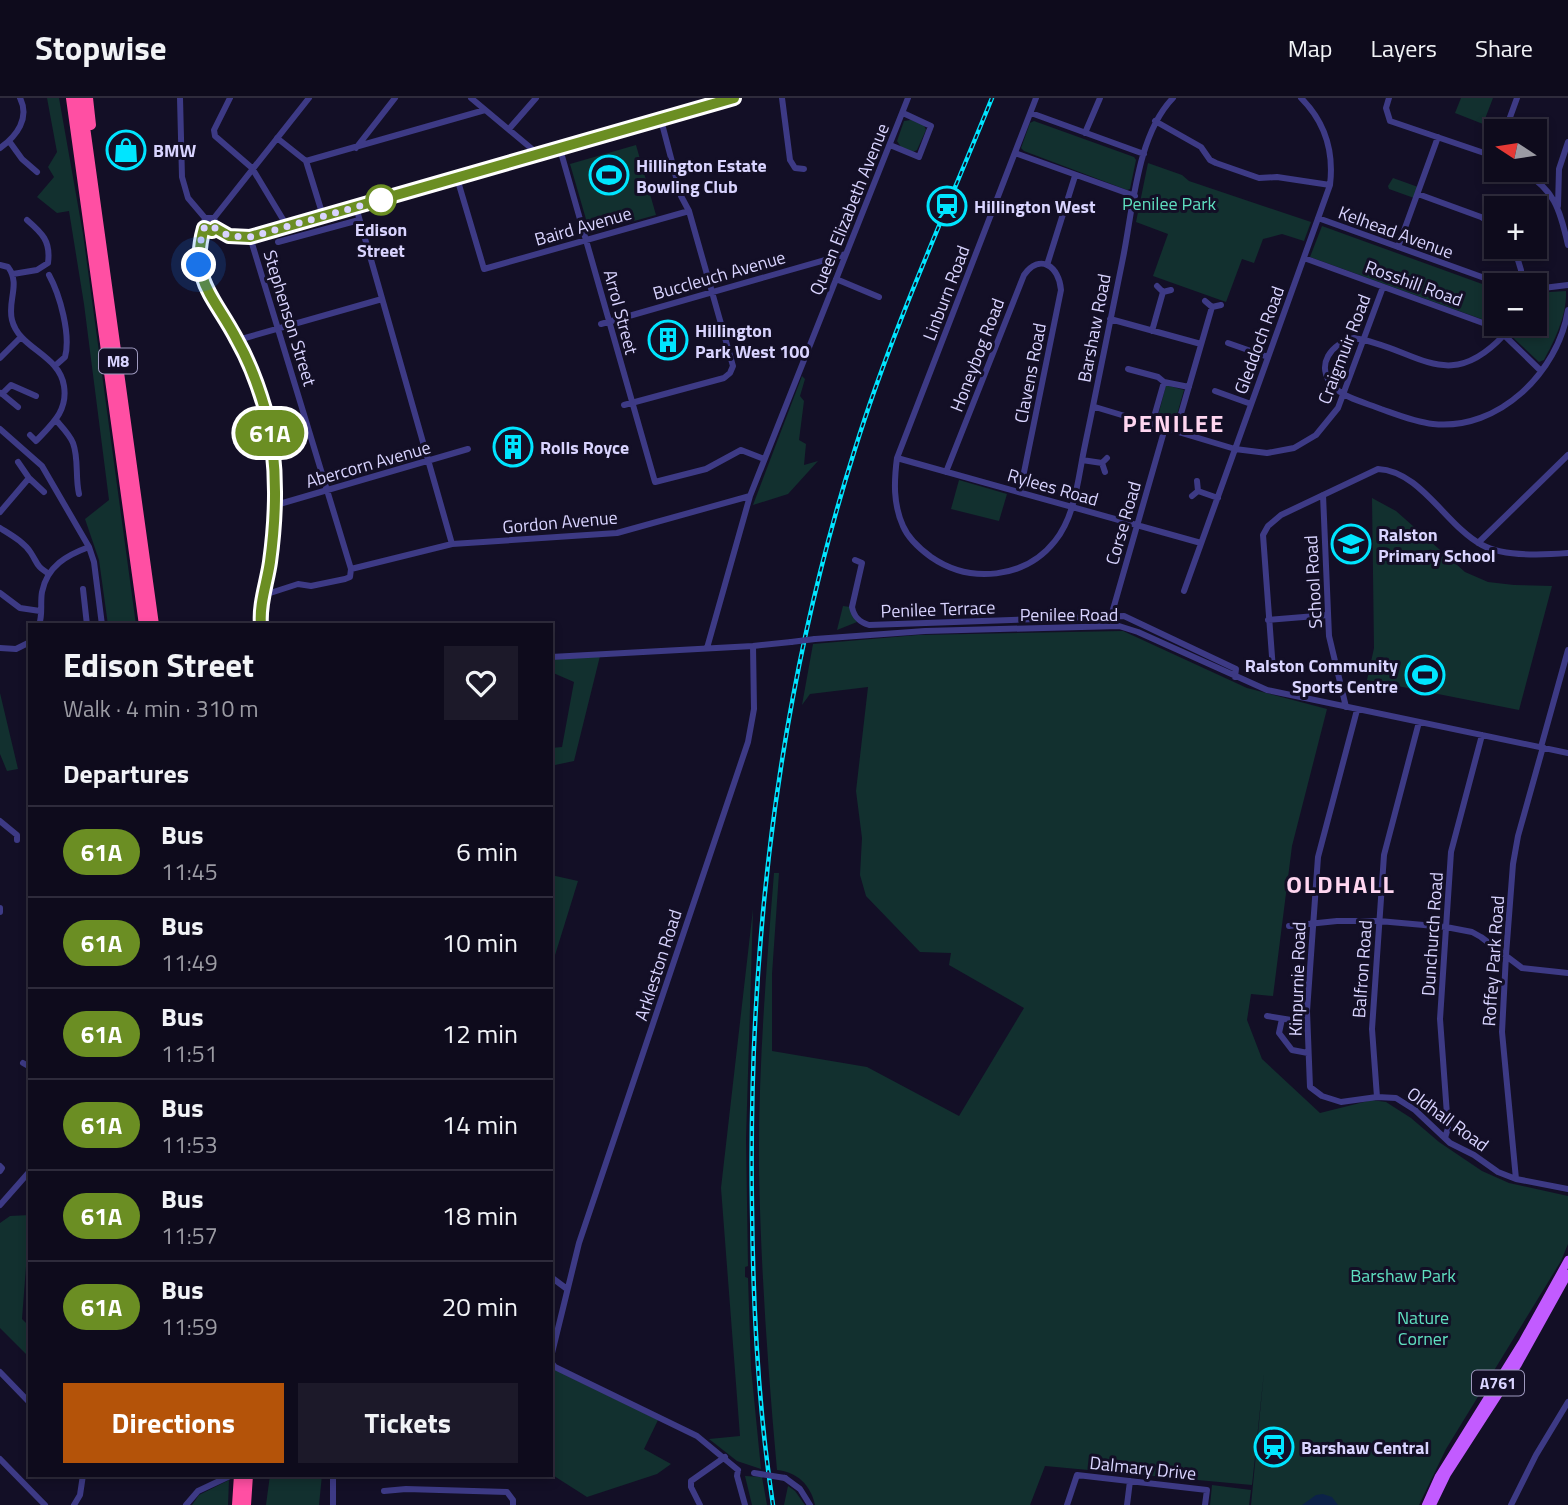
<!DOCTYPE html>
<meta charset="utf-8">
<style>
:root{--surface:#0e0b1c;--page:#1c1929;--text:#f1f3f6;--muted:#9b9ba3;--line:#2e2b3b;--accent:#b45309}
body{margin:0;font-family:"Titillium Web",sans-serif;background:var(--page);color:var(--text);height:100vh;display:flex;flex-direction:column;font-size:26px;white-space:nowrap}
*{box-sizing:border-box;margin:0}
p{font-size:23px;color:var(--muted)}
.icon{flex:none;width:38px;height:38px;fill:none;stroke:currentColor;stroke-width:2;stroke-linecap:round;stroke-linejoin:round}
.map{position:relative;flex:1;overflow:hidden}
.side{position:absolute;left:28px;top:525px;width:525px;height:854px;display:flex;flex-direction:column;background:var(--surface);border-radius:0px;box-shadow:0 4px 10px #0003,0 0 0 2px var(--line)}
.side>*{flex:none}
.badge{padding:0 14px;border-radius:23px;font-size:24px;line-height:46px}
.needle{width:46px;rotate:282deg}
.buttons{position:absolute;left:1484px;top:21px;display:grid;gap:14px}
.buttons a{display:grid;place-items:center;width:63px;height:63px;border-radius:0px;background:var(--surface);box-shadow:0 4px 10px #0003,0 0 0 2px var(--line);font-size:35px}
.you{position:absolute;width:35px;height:35px;margin:-18px;border:5px solid #fff;border-radius:50%;background:#1a73e8;box-shadow:0 0 0 10px #1a73e833}
.map>.badge{position:absolute;translate:-50% -50%;box-shadow:0 0 0 4px #fff}
h2{padding:0 35px;font-size:26px;line-height:63px}
.round{display:grid;place-items:center;flex:none;width:74px;height:74px;border-radius:0px;background:var(--page)}
.headline{display:flex;align-items:center;justify-content:space-between;height:119px;padding:0 35px}
h1{font-size:33px;font-weight:700;line-height:52px}
.button{display:flex;gap:14px;margin-top:auto;padding:14px 35px}
.button a{flex:1;height:80px;border-radius:0px;background:var(--accent);color:#fff;font-size:28px;font-weight:700;line-height:80px;text-align:center}
.button a+a{background:var(--page);color:var(--text)}
ul{padding:0;list-style:none}
li{display:flex;align-items:center;gap:21px;height:91px;padding:0 35px;border-top:2px solid var(--line)}
li div{flex:1}
li b{display:block;font-size:26px}
li em{font-style:normal}
li .badge{min-width:77px;font-weight:700;text-align:center}
header{display:flex;align-items:center;gap:42px;box-sizing:border-box;height:98px;padding:0 35px;background:var(--surface);border-bottom:2px solid var(--line)}
header strong{font-size:33px}
nav{display:flex;gap:38px;margin-inline-start:auto;font-size:24px}
.map>svg:first-child{display:block}
.green{fill:#12302f}
.water{fill:#0c2248}
.lines{fill:none;stroke-linecap:round;stroke-linejoin:round}
.minor{stroke:#3d3a85;stroke-width:6}
.major{stroke:#c25bff;stroke-width:8}
.highway{stroke:#ff4fa3;stroke-width:10}
.rail-casing{stroke:#00e5ff;stroke-width:4.5}
.rail{stroke:#130f26;stroke-width:2;stroke-dasharray:5;stroke-linecap:butt}
.minor-bridge{stroke:#3d3a85;stroke-width:6}
.line-casing{stroke:#fff;stroke-width:16}
.line{stroke:#6b8e23;stroke-width:10}
.walk{stroke:#d9d4ff;stroke-width:7;stroke-dasharray:0 12.6}
.stop-dot{fill:#fff;stroke:#6b8e23;stroke-width:3.5}
.labels{text-anchor:middle;dominant-baseline:central;stroke-width:6;stroke-linejoin:round;paint-order:stroke}
.shield{fill:#130f26;stroke:#9e99be;stroke-width:2}
.shield-label{font-size:16px;font-weight:bold;fill:#d9d4ff}
.poi-label{font-size:18px;font-weight:bold;fill:#d9d4ff;stroke:#130f26;text-anchor:start}
.park-label{font-size:18px;fill:#5fe0c0;stroke:#130f26}
.street-label{font-size:18px;fill:#d9d4ff;stroke:#130f26}
.stop-label{font-size:18px;font-weight:bold;fill:#d9d4ff;stroke:#130f26}
.district-label{font-size:24px;font-weight:bold;letter-spacing:2px;fill:#ffd6f0;stroke:#130f26}
</style>
<header>
<strong>Stopwise</strong>
<nav><a>Map</a><a>Layers</a><a>Share</a></nav>
</header>
<div class="map">
<svg width="1568" height="1407" viewBox="0 0 1568 1407">
<rect width="100%" height="100%" fill="#130f26"/>
<path class="green" d="M47,0H59L83,136L136,527H108L99,462L85,421L109,402L84,206L69,113L57,115L37,99L54,79L48,69L57,54Z
M1461,0H1493L1483,26L1455,15Z
M911,22L924,27L926,32L917,52L913,54L901,49L897,43L904,23Z
M1034,23L1134,59L1136,62L1130,91L1127,92L1024,53L1021,50L1030,25Z
M636,47L656,117L590,135L570,66Z
M1148,65L1182,77L1189,83L1311,124L1304,143L1282,136L1263,141L1254,165L1242,161L1226,204L1153,178L1168,136L1136,124Z
M1393,80L1418,89L1414,100L1389,91L1388,88Z
M1322,128L1496,191V226H1535V195L1566,193C1567,217 1555,242 1544,262L1539,264L1506,233L1484,222L1310,159Z
M802,278L805,281L800,298L804,303L799,342L806,346L804,367L818,363L788,396L753,407Z
M1166,287L1184,292L1174,327L1157,322Z
M959,382L1007,396L999,423L951,411Z
M1372,400L1396,413L1465,474L1488,484L1514,487L1552,488L1519,612L1367,582L1374,550Z
M843,508L850,509L857,524L837,532Z
M1123,533L1247,590L1327,611L1292,748L1273,898L1251,896L1247,922L1262,961L1320,1015L1372,1002L1386,1004L1411,1020L1439,1044L1482,1073L1509,1085L1568,1098V1146L1561,1163L1446,1351L1419,1407H1251L1264,1274L1252,1387L1045,1368L1030,1407H815C811,1387 797,1374 777,1372C768,1273 761,1173 759,1073C758,974 766,874 774,775H779L772,876V953L867,969L959,1018L1024,910L949,867L951,855L920,854L866,798L860,777L862,740L856,693L868,589L810,596L802,607L813,546L918,537Z
M600,558L574,663L555,667L551,672V650L562,649L574,584L551,574V561Z
M0,595L18,671L7,673L0,656Z
M551,777L578,783L551,870Z
M753,811L746,1041L748,1168L745,1169V1179L748,1180L751,1270L761,1371L737,1363L709,1341L740,1338L721,1090Z
M30,1117L22,1221L30,1229V1260L0,1230V1125L10,1118Z
M551,1270L658,1322L644,1351L671,1366L657,1376L587,1399L551,1376Z
M270,1377H322L319,1407H266Z
M745,1378L762,1379L767,1407H752Z
M229,1382L228,1407H192L199,1397Z
M1212,1387L1251,1392L1249,1407H1210Z
M788,1388L795,1393L805,1407H784Z"/>
<path class="water" d="M1323,1396L1332,1399L1338,1407H1302L1316,1397Z"/>
<g class="lines">
<path class="minor" d="M180,0L182,79L188,100L205,120
M230,0L214,32L215,38L252,70L287,128
M471,0L538,56
M782,0L790,62L795,70L804,71
M1036,0L897,360C894,383 893,406 903,428C908,440 920,451 931,459C970,486 1025,481 1055,443C1076,417 1078,379 1085,347C1098,285 1110,223 1123,160C1133,111 1137,37 1173,0
M1389,0L1386,10L1390,23L1496,59
M1031,15L1144,56
M1155,23L1201,49L1210,62L1216,65L1259,80L1277,79L1330,87
M509,31L536,0
M1505,33L1517,0
M1085,35L1100,0
M277,40L306,63L323,118
M9,43L22,61L37,74
M890,47L919,59L931,28L903,15
M0,50C17,38 30,20 20,0
M356,50L395,0
M560,51L655,384L706,371L741,352L764,361
M1015,55L1135,98
M306,63L485,12
M1520,72C1554,90 1560,111 1568,147
M457,80L484,171L689,113
M1418,96L1481,119L1496,128
M1558,108L1559,71L1568,44
M356,109L452,446
M214,120L309,0
M1318,120L1504,187
M215,130L229,138L250,139L734,0
M215,130L216,127L214,120H205L198,158L202,181L247,262L265,311L272,348L276,407L274,436L260,527
M250,139L351,471
M278,144L359,122
M1398,149L1438,39
M1514,149L1521,172V187
M1304,160L1483,225L1504,237L1541,273
M0,167L8,169C21,186 7,203 12,222C19,251 59,256 64,288C68,313 52,326 36,343L30,337
M1047,167L1075,78
M13,176L37,172L48,165C51,143 42,135 27,122
M49,177C60,197 71,237 65,259L56,267
M836,181L879,199
M1157,188L1163,194L1171,192
M1535,191L1568,187
M1205,203L1212,209L1221,207
M1110,221L1201,246
M601,226L846,156
M1152,233L1163,194
M1504,237C1447,298 1417,250 1354,240C1332,245 1314,267 1333,288C1344,300 1366,305 1381,311C1398,317 1415,324 1433,326C1499,333 1558,274 1568,212
M238,242L382,201
M1228,245L1268,259
M0,260L21,239
M1128,271L1158,279L1164,284
M1164,284L1189,289
M1215,293L1251,306
M1,295L18,309
M2,296L11,287L36,298
M624,307L724,280L730,275L733,268L689,113L681,98L661,22
M1095,309L1235,351L1267,355L1294,350L1316,337L1338,310L1383,189
M56,322C62,329 70,337 73,345C79,361 75,379 79,396
M1152,326L1164,284
M0,331L42,368L89,449L94,464L102,527
M1176,333L1212,209
M897,360L1201,445
M1082,362L1102,365
M18,364L29,380L44,394
M946,374L1024,177C1040,155 1059,168 1061,192L1020,394
M1105,374L1102,365L1107,360
M1198,393L1218,400
M1323,397L1329,538L1346,609
M1192,398L1198,393L1197,383
M276,407L468,351
M0,414L29,380
M0,430C11,437 24,444 31,455C38,466 36,468 49,476
M1478,445L1568,357
M855,462L862,465L852,509C854,519 859,524 869,527L1124,518L1236,571L1235,579
M351,471L452,446L617,435L750,398
M83,491L87,527
M1184,493L1330,87C1334,54 1325,24 1301,0
M0,495L20,510L40,513
M264,497L298,486L311,488L345,481L350,479L351,471
M1110,522L1165,330
M1268,522L1328,517
M39,527C43,517 40,505 42,494C47,468 67,457 89,449
M815,541L925,533L1119,528L1138,534L1267,592L1568,655
M0,550L16,551L30,544
M707,550L750,398L908,0
M551,559L753,548L791,544
M1273,572L1263,437L1268,428L1281,417L1378,371C1421,373 1446,428 1482,447C1504,459 1544,457 1568,455
M1268,573H1279
M1357,612L1318,759L1307,913L1310,989L1322,998L1341,1004L1377,999L1396,1000L1415,1012L1450,1045L1474,1057L1498,1074L1516,1081L1568,1091
M1541,649L1568,552
M0,723L17,737V742
M0,810V814
M1289,828L1337,823H1379L1446,829L1472,834L1481,839L1522,870L1568,875
M1267,918L1291,922
M1282,921L1279,935L1292,952L1308,955
M23,965L30,969
M1377,999L1372,931L1384,757L1419,624
M1445,1040L1448,1030L1440,921L1451,754L1482,637
M0,1068L2,1070L0,1073
M1516,1081L1502,934L1506,857L1513,766L1518,738L1543,649
M0,1107L30,1073
M551,1179L567,1191
M551,1259L579,1145L748,644L754,611L753,548
M551,1264L555,1269L697,1338L738,1372
M0,1274L30,1305
M0,1361L45,1407
M738,1372L737,1378L745,1407
M785,1380L800,1391L810,1407
M384,1393L406,1391L507,1394L513,1402V1407
M74,1407L80,1397L83,1377
M186,1407L198,1393L232,1377
M333,1407V1377
M700,1407L691,1389V1383L725,1359
M1067,1407L1077,1377L1207,1392L1205,1407
M1127,1407L1130,1383
M1511,1407L1536,1357L1568,1304"/>
<path class="major" d="M1426,1407L1439,1378L1523,1243L1568,1162
M1432,1407L1447,1376L1518,1266L1568,1176"/>
<path class="highway" d="M71,0L144,527
M81,0L154,527
M88,0L91,27
M237,1407L239,1377
M246,1407L248,1377"/>
<defs>
<path id="rail" d="M773,1407C758,1309 753,1210 752,1110C748,854 777,597 855,351C892,232 945,116 992,0"/>
</defs>
<use href="#rail" class="rail-casing"/>
<use href="#rail" class="rail"/>
<path class="minor-bridge" d="M791,544L815,541
M754,1375L785,1380"/>
</g>
<g class="lines">
<defs>
<path id="line" d="M261,527C259,506 267,485 270,464C277,413 278,360 265,311C258,287 249,263 237,242C215,199 189,183 204,130L212,133L215,130L229,138L250,139L734,0"/>
</defs>
<use href="#line" class="line-casing"/>
<use href="#line" class="line"/>
<path class="walk" d="M199,167V150L204,130L212,133L215,130L229,138L250,139L381,102"/>
</g>
<defs>
<symbol id="shop-ring" viewBox="-11 -11 22 22"><circle r="9.5" fill="#130f26" stroke="#00e5ff" stroke-width="1.5"/><path d="M-5-2.5h2.3a2.7 3.5 0 0 1 5.4 0H5L5.5 6h-11ZM-1.5-2.5h3a1.5 2.3 0 0 0-3 0Z" fill="#00e5ff"/></symbol>
<symbol id="stadium-ring" viewBox="-11 -11 22 22"><circle r="9.5" fill="#130f26" stroke="#00e5ff" stroke-width="1.5"/><path d="M0-5a6.5 5 0 1 0 0 10a6.5 5 0 1 0 0-10ZM-3.5-1.8h7v3.6h-7Z" fill="#00e5ff"/></symbol>
<symbol id="station-ring" viewBox="-11 -11 22 22"><circle r="9.5" fill="#130f26" stroke="#00e5ff" stroke-width="1.5"/><path d="M-3-6H3Q5-6 5-4V2Q5 4 3 4L4.5 6H3L1.5 4h-3L-3 6H-4.5L-3 4Q-5 4-5 2V-4Q-5-6-3-6ZM-3.5-4v3h7v-3ZM-3.5 1v1.5H-2V1ZM2 1v1.5H3.5V1Z" fill="#00e5ff"/></symbol>
<symbol id="building-ring" viewBox="-11 -11 22 22"><circle r="9.5" fill="#130f26" stroke="#00e5ff" stroke-width="1.5"/><path d="M-4-6H4V6H1V3H-1V6H-4ZM-2.5-4.3h1.7v1.8h-1.7ZM.8-4.3h1.7v1.8H.8ZM-2.5-1h1.7V.8h-1.7ZM.8-1h1.7V.8H.8Z" fill="#00e5ff"/></symbol>
<symbol id="school-ring" viewBox="-11 -11 22 22"><circle r="9.5" fill="#130f26" stroke="#00e5ff" stroke-width="1.5"/><path d="M0-5L7-2L0 1L-7-2ZM-4 1L0 2.5L4 1V4Q0 6-4 4Z" fill="#00e5ff"/></symbol>
</defs>
<g fill-rule="evenodd">
<use href="#shop-ring" x="104" y="30" width="44" height="44"/>
<use href="#stadium-ring" x="587" y="55" width="44" height="44"/>
<use href="#station-ring" x="925" y="86" width="44" height="44"/>
<use href="#building-ring" x="646" y="220" width="44" height="44"/>
<use href="#building-ring" x="491" y="327" width="44" height="44"/>
<use href="#school-ring" x="1329" y="424" width="44" height="44"/>
<use href="#stadium-ring" x="1403" y="555" width="44" height="44"/>
<use href="#station-ring" x="1252" y="1327" width="44" height="44"/>
</g>
<circle class="stop-dot" cx="381" cy="102" r="14"/>
<g class="labels">
<g class="shield">
<rect x="99" y="250.5" width="38" height="25" rx="5"/>
<rect x="1472" y="1272.5" width="52" height="25" rx="5"/>
</g>
<g class="shield-label">
<text x="118" y="263">M8</text>
<text x="1498" y="1285">A761</text>
</g>
<g class="poi-label">
<text x="153" y="52">BMW</text>
<text x="636" y="67">Hillington Estate<tspan x="636" dy="21">Bowling Club</tspan></text>
<text x="974" y="108">Hillington West</text>
<text x="695" y="232">Hillington<tspan x="695" dy="21">Park West 100</tspan></text>
<text x="540" y="349">Rolls Royce</text>
<text x="1378" y="436">Ralston<tspan x="1378" dy="21">Primary School</tspan></text>
<text x="1398" y="567" text-anchor="end">Ralston Community<tspan x="1398" dy="21">Sports Centre</tspan></text>
<text x="1301" y="1349">Barshaw Central</text>
</g>
<g class="park-label">
<text x="1169" y="105">Penilee Park</text>
<text x="1403" y="1177">Barshaw Park</text>
<text x="1423" y="1219">Nature<tspan x="1423" dy="21">Corner</tspan></text>
</g>
<g class="street-label">
<text transform="translate(849 111) rotate(-68)">Queen Elizabeth Avenue</text>
<text transform="translate(583 128) rotate(-16)">Baird Avenue</text>
<text transform="translate(1396 134) rotate(20)">Kelhead Avenue</text>
<text transform="translate(719 177) rotate(-16)">Buccleuch Avenue</text>
<text transform="translate(1414 185) rotate(20)">Rosshill Road</text>
<text transform="translate(946 195) rotate(-69)">Linburn Road</text>
<text transform="translate(621 214) rotate(75)">Arrol Street</text>
<text transform="translate(290 220) rotate(73)">Stephenson Street</text>
<text transform="translate(1094 230) rotate(-79)">Barshaw Road</text>
<text transform="translate(1259 242) rotate(-70)">Gleddoch Road</text>
<text transform="translate(1344 251) rotate(-69)">Craigmuir Road</text>
<text transform="translate(977 257) rotate(-69)">Honeybog Road</text>
<text transform="translate(1030 275) rotate(-79)">Clavens Road</text>
<text transform="translate(368 366) rotate(-16)">Abercorn Avenue</text>
<text transform="translate(1053 389) rotate(16)">Rylees Road</text>
<text transform="translate(560 424) rotate(-5)">Gordon Avenue</text>
<text transform="translate(1123 425) rotate(-74)">Corse Road</text>
<text transform="translate(1313 484) rotate(-93)">School Road</text>
<text transform="translate(938 511) rotate(-2)">Penilee Terrace</text>
<text x="1069" y="516">Penilee Road</text>
<text transform="translate(1432 836) rotate(-86)">Dunchurch Road</text>
<text transform="translate(1493 863) rotate(-86)">Roffey Park Road</text>
<text transform="translate(658 867) rotate(-72)">Arkleston Road</text>
<text transform="translate(1362 871) rotate(-86)">Balfron Road</text>
<text transform="translate(1297 881) rotate(-88)">Kinpurnie Road</text>
<text transform="translate(1448 1021) rotate(36)">Oldhall Road</text>
<text transform="translate(1143 1370) rotate(6)">Dalmary Drive</text>
</g>
<g class="stop-label">
<text x="381" y="131">Edison<tspan x="381" dy="21">Street</tspan></text>
</g>
<g class="district-label">
<text x="1174" y="325">PENILEE</text>
<text x="1341" y="786">OLDHALL</text>
</g>
</g>
</svg>
<div class="buttons">
<a><svg class="needle" viewBox="-14 -14 28 28"><path d="M0-13l5 13h-10z" fill="#e53935"/><path d="M0 13l5-13h-10z" fill="#9b9ba3"/></svg></a>
<a>+</a>
<a>−</a>
</div>
<div class="you" style="left:199px;top:167px"></div>
<b class="badge" style="left:270px;top:335px;background:#6b8e23;color:#fff">61A</b>
<section class="side">
<div class="headline"><div><h1>Edison Street</h1><p>Walk · 4 min · 310 m</p></div><a class="round"><svg class="icon" aria-label="heart" viewBox="0 0 24 24"><path d="M12 20l-8-8c-3-5 5-10 8-4 3-6 11-1 8 4z"/></svg></a></div>
<h2>Departures</h2>
<ul>
<li><span class="badge" style="background:#6b8e23;color:#fff">61A</span><div><b>Bus</b><p>11:45</p></div><em>6 min</em></li>
<li><span class="badge" style="background:#6b8e23;color:#fff">61A</span><div><b>Bus</b><p>11:49</p></div><em>10 min</em></li>
<li><span class="badge" style="background:#6b8e23;color:#fff">61A</span><div><b>Bus</b><p>11:51</p></div><em>12 min</em></li>
<li><span class="badge" style="background:#6b8e23;color:#fff">61A</span><div><b>Bus</b><p>11:53</p></div><em>14 min</em></li>
<li><span class="badge" style="background:#6b8e23;color:#fff">61A</span><div><b>Bus</b><p>11:57</p></div><em>18 min</em></li>
<li><span class="badge" style="background:#6b8e23;color:#fff">61A</span><div><b>Bus</b><p>11:59</p></div><em>20 min</em></li>
</ul>
<div class="button"><a>Directions</a><a>Tickets</a></div>
</section>
</div>
